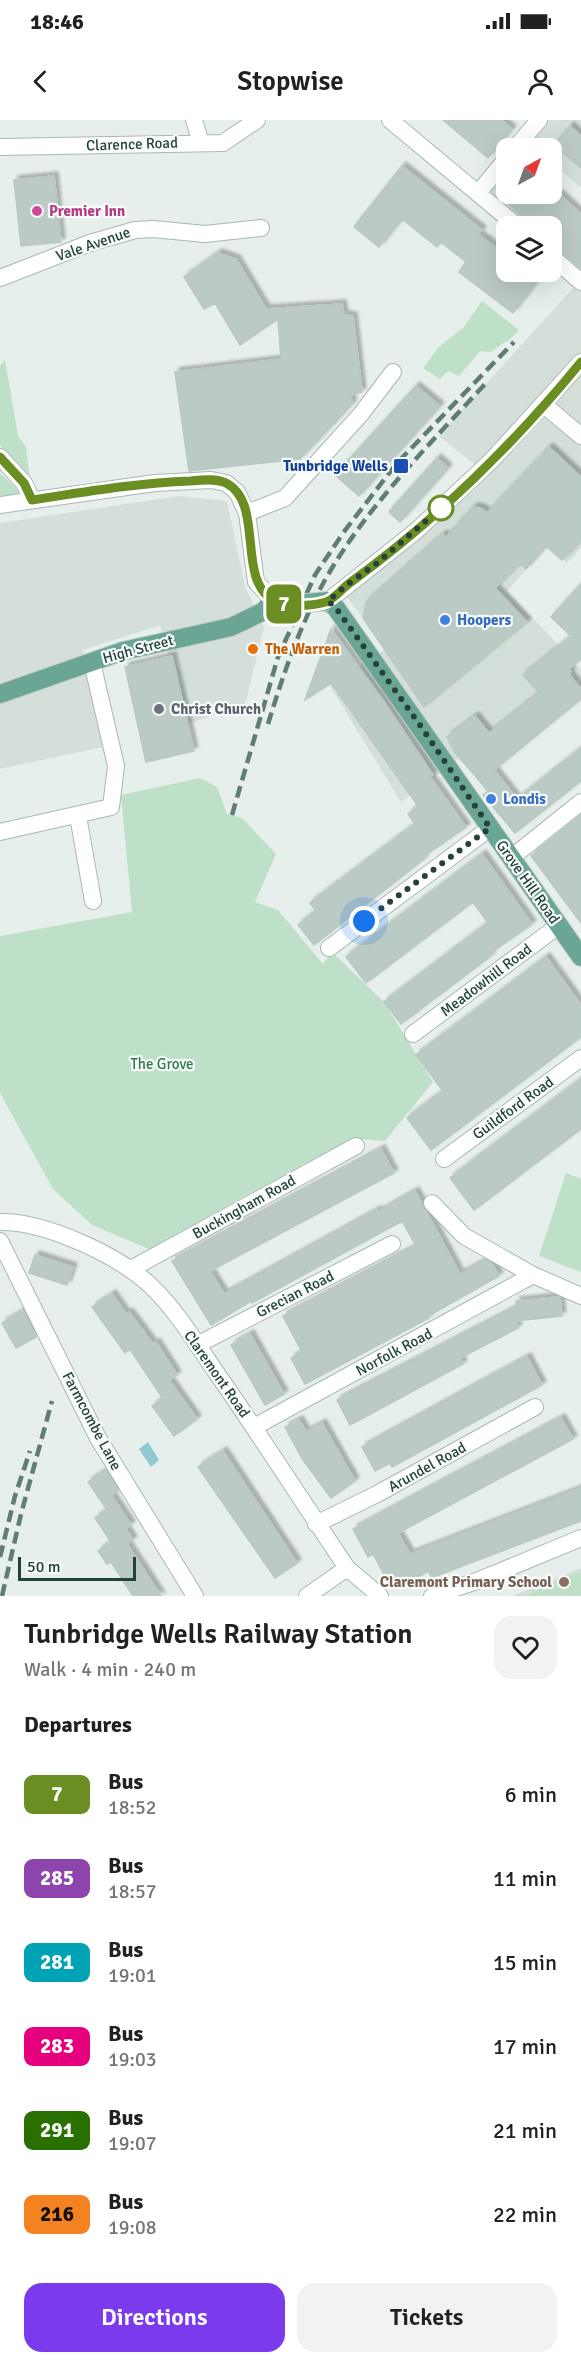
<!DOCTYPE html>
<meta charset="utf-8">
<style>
:root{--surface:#fff;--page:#f2f2f2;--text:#202124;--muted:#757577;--accent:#7c3aed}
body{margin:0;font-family:Signika,sans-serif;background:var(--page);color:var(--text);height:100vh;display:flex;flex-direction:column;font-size:22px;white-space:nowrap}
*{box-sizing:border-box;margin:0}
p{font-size:20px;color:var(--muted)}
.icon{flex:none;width:33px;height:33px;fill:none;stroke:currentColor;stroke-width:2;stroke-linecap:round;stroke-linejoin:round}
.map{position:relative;height:1476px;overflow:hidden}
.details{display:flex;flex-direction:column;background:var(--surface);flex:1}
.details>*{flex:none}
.badge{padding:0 12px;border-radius:9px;font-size:21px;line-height:39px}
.needle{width:39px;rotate:41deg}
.fabs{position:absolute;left:496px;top:18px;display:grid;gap:12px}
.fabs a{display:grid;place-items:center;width:66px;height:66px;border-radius:12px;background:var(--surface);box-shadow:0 6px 24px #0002;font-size:30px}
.scale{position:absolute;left:18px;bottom:15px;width:118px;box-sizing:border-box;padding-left:6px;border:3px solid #24423a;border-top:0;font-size:16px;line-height:21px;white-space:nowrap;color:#24423a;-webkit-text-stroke:4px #f7fbf9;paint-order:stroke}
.you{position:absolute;width:30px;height:30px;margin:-15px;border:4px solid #fff;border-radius:50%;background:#1a73e8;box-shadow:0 0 0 9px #1a73e833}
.map>.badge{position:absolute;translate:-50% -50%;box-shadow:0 0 0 3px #fff}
h2{padding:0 24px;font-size:22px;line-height:54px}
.round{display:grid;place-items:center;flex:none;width:63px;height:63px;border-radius:18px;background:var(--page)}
.overview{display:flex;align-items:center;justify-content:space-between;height:102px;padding:0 24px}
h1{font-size:28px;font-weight:600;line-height:45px}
.primary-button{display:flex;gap:12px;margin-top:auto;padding:12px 24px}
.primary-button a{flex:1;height:69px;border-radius:18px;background:var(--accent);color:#fff;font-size:24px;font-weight:600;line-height:69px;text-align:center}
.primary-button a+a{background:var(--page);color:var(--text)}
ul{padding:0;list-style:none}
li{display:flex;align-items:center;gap:18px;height:84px;padding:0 24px}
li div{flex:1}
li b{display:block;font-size:22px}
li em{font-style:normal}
li .badge{min-width:66px;font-weight:700;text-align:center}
.status{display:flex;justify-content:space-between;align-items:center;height:42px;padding:0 30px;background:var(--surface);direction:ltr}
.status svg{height:16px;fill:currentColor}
header{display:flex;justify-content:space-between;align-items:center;height:78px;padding:0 24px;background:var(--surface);font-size:27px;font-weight:600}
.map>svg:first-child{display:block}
.built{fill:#d4dfda}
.green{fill:#bfe0c8}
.water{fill:#8ec9d4}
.building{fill:#bbcac4;stroke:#b8c9c2;stroke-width:1.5;filter:url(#shadow)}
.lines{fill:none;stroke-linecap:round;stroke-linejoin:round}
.minor-casing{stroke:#a8b8b2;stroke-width:18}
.major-casing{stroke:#c2cac8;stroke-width:20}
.minor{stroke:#fff;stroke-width:16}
.major{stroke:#6aa596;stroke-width:18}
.rail{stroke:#5f7d75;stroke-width:4.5;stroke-dasharray:12 6;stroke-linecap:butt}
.major-bridge-casing{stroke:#c2cac8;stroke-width:20;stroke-linecap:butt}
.major-bridge{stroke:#6aa596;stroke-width:18}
.line-casing{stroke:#fff;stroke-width:14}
.line{stroke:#6b8e23;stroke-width:9}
.walk{stroke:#24423a;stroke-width:6;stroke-dasharray:0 10.8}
.hotel-dot{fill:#d1479c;stroke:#f7fbf9;stroke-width:2}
.transit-dot{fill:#1a4fb4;stroke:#f7fbf9;stroke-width:2}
.stop-dot{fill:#fff;stroke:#6b8e23;stroke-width:3}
.shop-dot{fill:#3f7fe0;stroke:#f7fbf9;stroke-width:2}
.food-dot{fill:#e8710a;stroke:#f7fbf9;stroke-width:2}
.worship-dot{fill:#6b7280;stroke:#f7fbf9;stroke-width:2}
.education-dot{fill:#8d6e63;stroke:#f7fbf9;stroke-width:2}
.labels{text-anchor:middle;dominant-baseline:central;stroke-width:4.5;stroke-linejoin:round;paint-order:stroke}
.street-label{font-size:15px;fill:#24423a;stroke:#f7fbf9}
.hotel-label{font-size:15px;font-weight:bold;fill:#b23c85;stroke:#f7fbf9;text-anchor:start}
.transit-label{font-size:15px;font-weight:bold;fill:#164399;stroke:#f7fbf9;text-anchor:end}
.shop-label{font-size:15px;font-weight:bold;fill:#366cbe;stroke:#f7fbf9;text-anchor:start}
.food-label{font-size:15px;font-weight:bold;fill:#c56008;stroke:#f7fbf9;text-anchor:start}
.worship-label{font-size:15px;font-weight:bold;fill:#5b616d;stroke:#f7fbf9;text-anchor:start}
.park-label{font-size:15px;fill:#2d7a4b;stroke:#f7fbf9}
.education-label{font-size:15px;font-weight:bold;fill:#785e54;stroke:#f7fbf9;text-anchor:end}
</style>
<div class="status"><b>18:46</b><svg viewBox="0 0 49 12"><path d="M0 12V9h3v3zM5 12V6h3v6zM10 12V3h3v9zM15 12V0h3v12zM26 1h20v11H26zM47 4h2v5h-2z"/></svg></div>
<header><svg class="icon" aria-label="back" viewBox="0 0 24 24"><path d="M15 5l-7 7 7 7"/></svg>Stopwise<svg class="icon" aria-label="person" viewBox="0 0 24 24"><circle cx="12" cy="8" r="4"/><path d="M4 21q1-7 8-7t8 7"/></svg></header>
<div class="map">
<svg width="581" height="1476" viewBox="0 0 581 1476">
<defs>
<filter id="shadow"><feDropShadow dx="4" dy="-4" stdDeviation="1.5" flood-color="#0004"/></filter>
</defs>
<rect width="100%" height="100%" fill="#e6efeb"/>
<path class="built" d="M541,0H581V68L552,43V28H517Z
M507,40V74H513L506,83L534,106H507V109L473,79Z
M552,122L581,146V428L567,443L547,426L507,471L581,549V565L474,654L458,639L401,682L330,566L386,528L347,477L485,353L439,316L573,168L552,148Z
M179,376L227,381L245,467L264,507L245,585L187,604L160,505L83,530L108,626L0,649V403Z
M581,1448V1476H512Z"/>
<path class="green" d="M482,181L519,210L510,219L490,232L480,231L459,256L448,251L440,259L423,248L439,227L464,207Z
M5,240L18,316L26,327L30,359L17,348L0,325V246Z
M0,353L19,371L17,376L0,377Z
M200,658L217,667L227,694L242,698L276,734L255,782L278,790L323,844L332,832L384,882L433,962L385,1021L357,1019L318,1036L149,1129L92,1105L53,1069L0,973V816L132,792L121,675Z
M566,1053L581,1059V1152L539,1136Z
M581,1452V1476H523Z"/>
<path class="water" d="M148,1322L159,1340L151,1347L139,1329Z"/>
<path class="building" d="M443,0H501L512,9L488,38Z
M570,6L581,16V48L554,25Z
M402,46L482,110L478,114L507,136V152H527L538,160L513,193L459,152L466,142L441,122L437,127L402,99L379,127L354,107Z
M54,56L61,122L21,126L14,60Z
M513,74H559L581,94V148L552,123V106H533L506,82Z
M218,133L236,139L266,189L342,184L344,195L353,196L362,272L351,275L352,284L300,339L189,351L175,252L281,239L278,199L240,225L215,183L204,189L184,157Z
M416,266L440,286L359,376L335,355Z
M549,327L581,357V420L562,440L546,426L526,449L520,443L495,468L527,502L424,587L363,498L366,482L443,414L446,417L473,387L481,388L487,393Z
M437,338L448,348L400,402L389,392Z
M581,464V539L569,549L571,552L569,554L581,569V579L494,650L517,679L581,628V661L515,713L483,675L488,671L454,631L447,617L475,596L489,613L539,573L523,555L571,516L551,497Z
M331,509L384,582L433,655L430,657L466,707L423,737L424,739L314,825L298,805L316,791L310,783L415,704L408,694L418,686L331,563L305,580Z
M172,536L194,631L146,642L125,547Z
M581,695V803L531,736Z
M482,734L532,804L489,834L491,836L401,904L384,882L488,803L473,782L366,863L346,837Z
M546,837L581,885V917L431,1030L407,998L443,971L416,935Z
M581,959V1009L474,1090L450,1058Z
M381,1029L394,1053L210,1151L224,1174L377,1090L378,1092L415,1071L460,1154L486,1140L492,1144L499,1156L428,1196L429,1198L305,1264L291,1238L302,1232L283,1196L416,1126L402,1101L252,1183L251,1181L211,1205L172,1141Z
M35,1135L73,1147L67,1165L29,1153Z
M112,1174L126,1194L129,1192L153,1224L156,1222L177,1255L169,1260L197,1299L174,1316L152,1286L163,1279L130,1229L125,1233L92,1187Z
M558,1177L560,1178L562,1196L515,1201L518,1208L460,1238L463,1244L350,1305L337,1280L517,1187L516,1181Z
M23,1191L36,1217L16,1228L2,1203Z
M250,1214L284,1274L265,1285L231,1225Z
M527,1237L542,1265L392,1347L390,1343L375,1351L362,1327Z
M561,1298L573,1319L398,1413L410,1434L581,1368V1401L431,1458L429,1451L403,1465L399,1456L388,1462L373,1434L368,1437L353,1409Z
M299,1300L306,1312L322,1303L355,1361L331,1378L303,1340L285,1307Z
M223,1331L297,1443L275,1458L198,1347Z
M106,1350L118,1371L111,1375L131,1405L125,1408L133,1420L127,1424L161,1476H133L111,1442L107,1444L98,1431L111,1422L95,1398L107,1390L88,1362Z"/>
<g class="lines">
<defs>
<path id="minor" d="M194,0L201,23
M390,0L517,106
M0,27L223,23L257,0
M515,28L539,0
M478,73L507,38
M552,137L581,162
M0,158L90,123L135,110L153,109L205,114L261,108
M544,285L581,316
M0,337L24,363L32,380
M0,385L155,363L211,360L226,363L237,372L247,393L256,462L273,480
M247,393L285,378L361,294L393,252
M328,481L416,411L492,340L581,242
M78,696L93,781
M0,712L111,687L116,646L92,542
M511,738L581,682
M329,828L490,708
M413,914L558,806
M444,1039L581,938
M432,1083L464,1116L533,1155L581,1176
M0,1102C45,1101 120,1136 152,1167C178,1192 197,1225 218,1255C262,1318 304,1384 347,1448L380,1476
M0,1121L98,1318L195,1476
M131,1149L356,1026
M197,1225L392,1124
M254,1307L533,1155
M316,1404L377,1374L535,1287
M307,1476L347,1448
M432,1476L477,1461L581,1418"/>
<path id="major" d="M328,481L336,488L581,837
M0,574L123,531L231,507L264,491L273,480"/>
</defs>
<use href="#minor" class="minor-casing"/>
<use href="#major" class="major-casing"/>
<use href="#minor" class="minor"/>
<use href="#major" class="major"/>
<path class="rail" d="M268,604C283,555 300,505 325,460C366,387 430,324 486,263
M232,695L278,537L315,455L343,413L397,343L514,222
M0,1437L15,1376L30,1331
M2,1476L21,1394L52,1281"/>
<defs>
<path id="major-bridge" d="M273,480L285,485L328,481"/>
</defs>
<use href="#major-bridge" class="major-bridge-casing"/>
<use href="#major-bridge" class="major-bridge"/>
</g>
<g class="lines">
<defs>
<path id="line" d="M0,337L24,363L32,380C85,372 137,363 190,361C201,360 216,358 226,363C265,383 236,459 273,480C286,488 312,486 326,482C335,479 343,467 351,462C436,400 514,324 581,242"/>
</defs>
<use href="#line" class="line-casing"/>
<use href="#line" class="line"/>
<path class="walk" d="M364,801L490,708L422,608L336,488L328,481L348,464L376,444L441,388"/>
</g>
<circle class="hotel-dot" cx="37" cy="91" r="6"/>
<rect class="transit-dot" x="393" y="338" width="16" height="16" rx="3"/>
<circle class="stop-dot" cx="441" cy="388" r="12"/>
<g class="shop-dot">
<circle cx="445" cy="500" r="6"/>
<circle cx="491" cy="679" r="6"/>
</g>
<circle class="food-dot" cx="253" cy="529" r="6"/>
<circle class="worship-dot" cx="159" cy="589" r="6"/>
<circle class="education-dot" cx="564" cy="1462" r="6"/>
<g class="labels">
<g class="street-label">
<text transform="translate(132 24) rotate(-2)">Clarence Road</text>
<text transform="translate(93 124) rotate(-19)">Vale Avenue</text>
<text transform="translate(138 529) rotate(-15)">High Street</text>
<text transform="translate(528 762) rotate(55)">Grove Hill Road</text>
<text transform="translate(486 860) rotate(-37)">Meadowhill Road</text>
<text transform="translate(513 988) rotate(-36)">Guildford Road</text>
<text transform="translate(244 1087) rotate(-29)">Buckingham Road</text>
<text transform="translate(295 1174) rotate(-27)">Grecian Road</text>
<text transform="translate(394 1232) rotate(-28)">Norfolk Road</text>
<text transform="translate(217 1254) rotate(55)">Claremont Road</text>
<text transform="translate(92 1301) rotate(62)">Farmcombe Lane</text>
<text transform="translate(427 1347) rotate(-29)">Arundel Road</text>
</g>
<g class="hotel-label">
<text x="49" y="91">Premier Inn</text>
</g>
<g class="transit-label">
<text x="388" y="346">Tunbridge Wells</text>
</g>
<g class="shop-label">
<text x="457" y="500">Hoopers</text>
<text x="503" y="679">Londis</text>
</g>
<g class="food-label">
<text x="265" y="529">The Warren</text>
</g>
<g class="worship-label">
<text x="171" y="589">Christ Church</text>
</g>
<g class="park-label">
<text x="162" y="944">The Grove</text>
</g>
<g class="education-label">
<text x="552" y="1462">Claremont Primary School</text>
</g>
</g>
</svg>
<div class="fabs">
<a><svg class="needle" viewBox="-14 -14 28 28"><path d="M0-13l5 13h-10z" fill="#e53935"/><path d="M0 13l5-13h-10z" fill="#757577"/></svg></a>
<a><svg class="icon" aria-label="layers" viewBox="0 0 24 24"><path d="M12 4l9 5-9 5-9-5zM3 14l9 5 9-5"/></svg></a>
</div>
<div class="scale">50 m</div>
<div class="you" style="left:364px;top:801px"></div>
<b class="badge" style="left:284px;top:484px;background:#6b8e23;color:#fff">7</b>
</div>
<section class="details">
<div class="overview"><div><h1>Tunbridge Wells Railway Station</h1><p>Walk · 4 min · 240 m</p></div><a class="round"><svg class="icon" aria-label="heart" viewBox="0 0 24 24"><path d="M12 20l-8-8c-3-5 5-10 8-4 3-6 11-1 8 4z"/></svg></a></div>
<h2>Departures</h2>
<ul>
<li><span class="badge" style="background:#6b8e23;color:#fff">7</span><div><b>Bus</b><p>18:52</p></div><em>6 min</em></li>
<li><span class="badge" style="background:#8e44ad;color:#fff">285</span><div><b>Bus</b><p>18:57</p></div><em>11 min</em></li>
<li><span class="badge" style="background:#00a3b4;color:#fff">281</span><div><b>Bus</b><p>19:01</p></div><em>15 min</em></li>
<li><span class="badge" style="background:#e6007e;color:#fff">283</span><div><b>Bus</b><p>19:03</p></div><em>17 min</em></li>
<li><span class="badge" style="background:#297000;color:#fff">291</span><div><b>Bus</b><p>19:07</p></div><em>21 min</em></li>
<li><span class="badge" style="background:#f58220;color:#111">216</span><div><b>Bus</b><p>19:08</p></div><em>22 min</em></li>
</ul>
<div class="primary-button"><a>Directions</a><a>Tickets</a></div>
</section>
